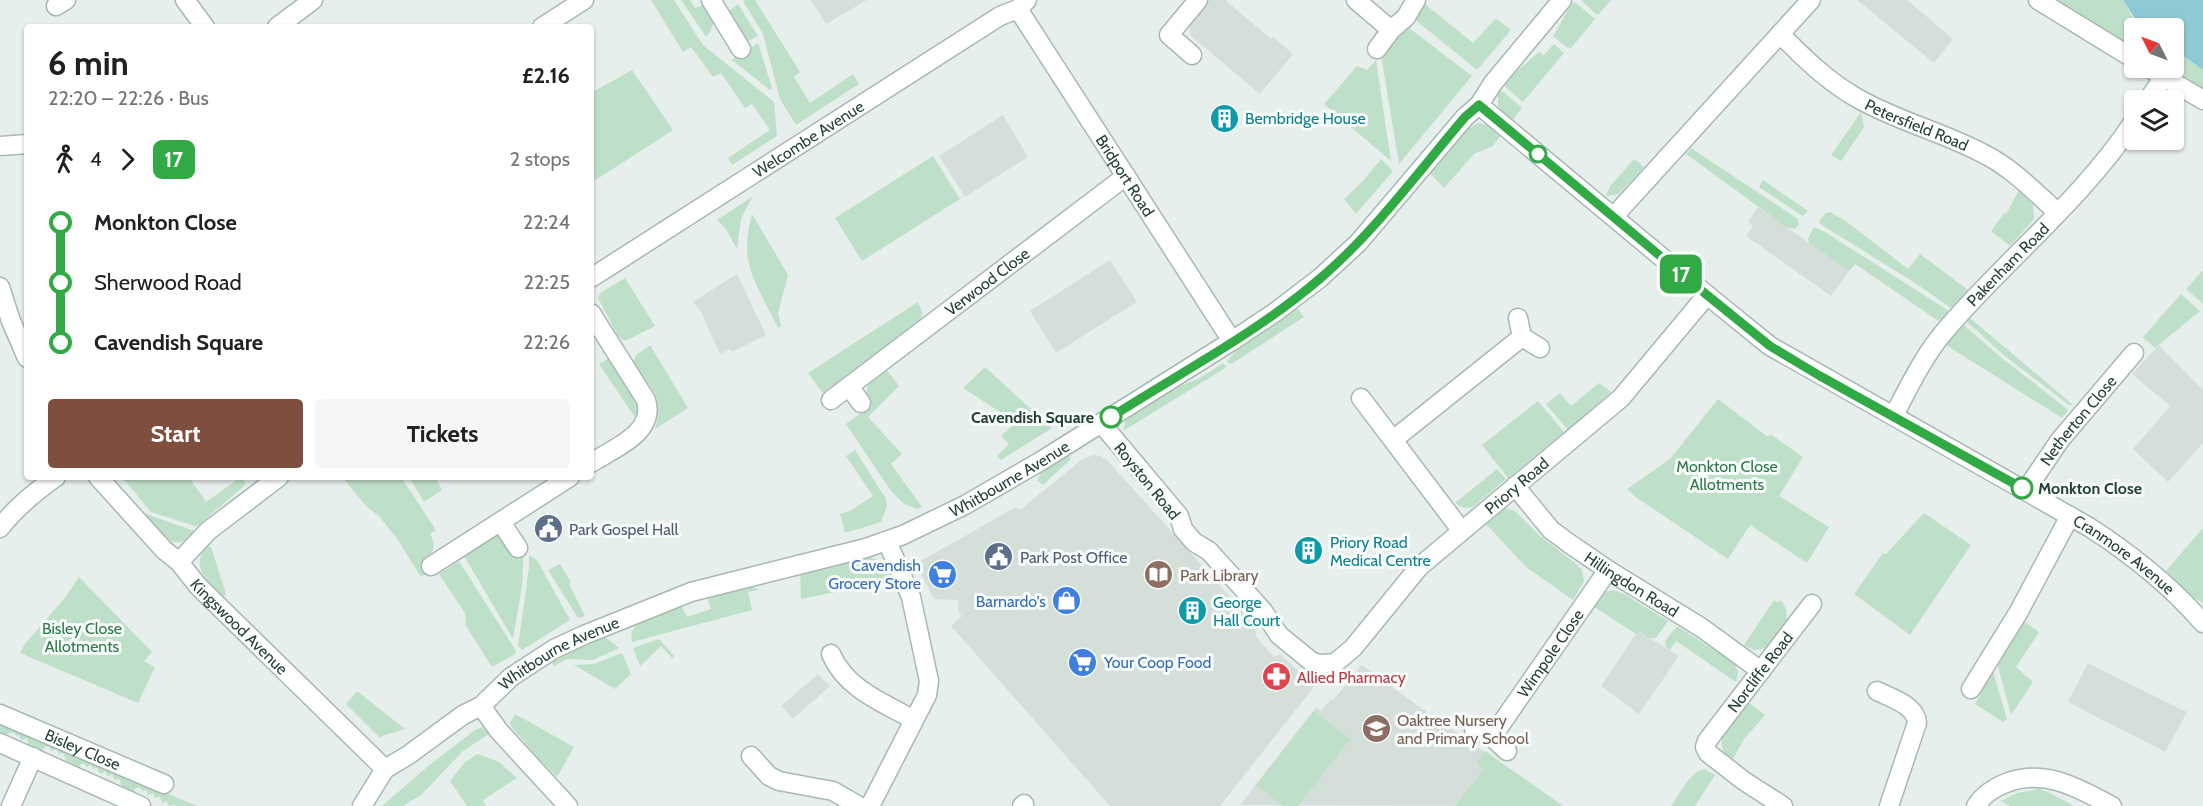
<!DOCTYPE html>
<meta charset="utf-8">
<style>
:root{--surface:#fff;--page:#f6f6f6;--text:#202124;--muted:#757577;--accent:#7f4e3f}
body{margin:0;font-family:Cabin,sans-serif;background:var(--page);color:var(--text);height:100vh;display:flex;flex-direction:column;font-size:22px;white-space:nowrap}
*{box-sizing:border-box;margin:0}
p{font-size:20px;color:var(--muted)}
.icon{flex:none;width:33px;height:33px;fill:none;stroke:currentColor;stroke-width:2;stroke-linecap:round;stroke-linejoin:round}
.map{position:relative;flex:1;overflow:hidden}
.sheet{position:absolute;left:24px;top:24px;width:570px;height:456px;display:flex;flex-direction:column;background:var(--surface);border-radius:6px;box-shadow:0 2px 4px #0004}
.sheet>*{flex:none}
.badge{padding:0 12px;border-radius:9px;font-size:21px;line-height:39px}
.needle{width:39px;rotate:312deg}
.fabs{position:absolute;left:2124px;top:18px;display:grid;gap:12px}
.fabs a{display:grid;place-items:center;width:60px;height:60px;border-radius:6px;background:var(--surface);box-shadow:0 2px 4px #0004;font-size:30px}
.map>.badge{position:absolute;translate:-50% -50%;box-shadow:0 0 0 3px #fff}
.legs{display:flex;align-items:center;gap:9px;height:66px;padding:0 24px;font-size:20px}
.legs p{margin-inline-start:auto}
.headline{display:flex;align-items:center;justify-content:space-between;height:102px;padding:0 24px}
h1{font-size:33px;font-weight:700;line-height:45px}
.cta{display:flex;gap:12px;margin-top:auto;padding:12px 24px}
.cta a{flex:1;height:69px;border-radius:6px;background:var(--accent);color:#fff;font-size:24px;font-weight:700;line-height:69px;text-align:center}
.cta a+a{background:var(--page);color:var(--text)}
ul{padding:0 24px;list-style:none}
li{display:flex;align-items:center;gap:21px;height:60px;font-size:22px}
li i{display:grid;place-items:center;width:9px;height:100%;margin:0 8px;background:currentColor}
li i::after{content:'';width:15px;height:15px;margin:-8px;border:4px solid;border-radius:50%;background:var(--surface)}
li p{margin-inline-start:auto}
li:first-child i{background:linear-gradient(#0000 50%,currentColor 0)}
li:last-child i{background:linear-gradient(currentColor 50%,#0000 0)}
.map>svg:first-child{display:block}
.built{fill:#d4dfda}
.green{fill:#bfe0c8}
.water{fill:#8ec9d4}
.lines{fill:none;stroke-linecap:round;stroke-linejoin:round}
.minor-casing{stroke:#a8b8b2;stroke-width:21}
.minor{stroke:#fff;stroke-width:18}
.line-1-casing{stroke:#fff;stroke-width:14}
.line-1{stroke:#31aa45;stroke-width:9}
.stop-1-dot{fill:#fff;stroke:#31aa45;stroke-width:3}
.labels{text-anchor:middle;dominant-baseline:central;stroke-width:6;stroke-linejoin:round;paint-order:stroke}
.culture-label{font-size:16px;fill:#0d838f;stroke:#f7fbf9;text-anchor:start}
.street-label{font-size:16px;fill:#24423a;stroke:#f7fbf9}
.stop-label{font-size:16px;font-weight:bold;fill:#24423a;stroke:#f7fbf9;text-anchor:end}
.park-label{font-size:16px;fill:#2d7a4b;stroke:#f7fbf9}
.service-label{font-size:16px;fill:#4e5e75;stroke:#f7fbf9;text-anchor:start}
.shop-label{font-size:16px;fill:#366cbe;stroke:#f7fbf9;text-anchor:end}
.education-label{font-size:16px;fill:#785e54;stroke:#f7fbf9;text-anchor:start}
.health-label{font-size:16px;fill:#be3a42;stroke:#f7fbf9;text-anchor:start}
</style>
<div class="map">
<svg width="2203" height="806" viewBox="0 0 2203 806">
<rect width="100%" height="100%" fill="#e6efeb"/>
<path class="built" d="M811,0H867L826,24Z
M1208,0H1225L1271,39L1273,37L1293,54L1260,94L1191,36L1189,22Z
M1857,0H1907L1953,39L1934,63Z
M1003,115L1028,157L965,197L939,156Z
M1758,207L1849,271L1831,296L1746,236L1753,226L1748,221Z
M1110,260L1137,302L1056,353L1030,311Z
M737,274L766,335L732,352L730,349L720,354L701,312L693,302Z
M2159,345L2203,390V443L2168,482L2133,449L2170,406L2132,374Z
M1093,455L1101,456L1108,461L1232,599L1253,623L1256,630V637L1274,657L1280,654L1303,675L1317,683L1220,806H1110L951,626L962,616L959,613L958,600L934,599L918,568L919,562L1016,507L1020,510L1080,461Z
M1638,631L1679,656L1639,714L1601,686Z
M2088,663L2187,712L2165,752L2068,702Z
M1362,665L1414,703L1563,806L1240,805L1316,707L1321,711L1331,699L1333,700Z
M818,674L830,686L793,719L781,706Z"/>
<path class="green" d="M651,0H674L703,45L774,102L777,136L732,165L728,158L770,130L752,104L745,108L721,73L713,77L691,47L683,52Z
M681,0H690L695,8L707,4L714,22L710,32L706,37Z
M745,0H755L800,72L794,77L810,103L853,74L859,84L796,125L780,99L763,34L743,1Z
M1581,0H1611L1599,14H1596Z
M2054,0H2123L2134,20L2146,28H2134V47Z
M1575,2L1595,19L1571,48L1566,47L1553,36L1572,3Z
M738,4L758,36L746,42L728,12Z
M1425,4L1473,43L1496,18L1511,30L1477,70L1413,18Z
M1404,28H1409L1472,76L1399,164L1381,55Z
M758,43L772,88L770,90L732,60Z
M1554,44L1564,53L1523,102L1502,84L1539,52L1544,55Z
M2174,49L2203,70V89L2169,68H2174Z
M1376,60L1391,161L1324,104L1357,66L1367,70Z
M632,70L673,130L591,183V93Z
M1498,91L1504,92L1522,108L1511,122L1498,106Z
M1861,112L1864,127L1841,161L1831,155Z
M1479,123L1493,126L1502,134L1493,146L1474,154L1444,188L1430,173L1465,130Z
M1691,148L1798,219L1799,225L1795,229L1786,227L1686,154Z
M933,156L960,199L862,261L835,218Z
M1381,159L1393,171L1356,214L1344,199L1364,180Z
M1634,159L1644,167L1619,194L1606,196L1610,186Z
M1763,180L1808,211L1803,216L1801,215L1759,187Z
M2019,190L2033,205L2034,219L2010,246L1991,231L2004,213L2006,214Z
M753,196L741,219L737,249L726,229L717,220Z
M1830,212L1847,222L1908,269L1920,254L1968,290L1951,308L1912,281L1820,224L1819,221L1826,213Z
M752,214L788,275L778,313L781,326L778,328C757,284 738,265 752,214Z
M1814,227L1825,232L1949,311L1940,322L1855,264L1849,271L1810,244L1808,239Z
M2203,270V304L2186,289Z
M625,278L655,326L625,341L618,336L598,298L600,293Z
M2181,294L2200,311L2155,348L2143,337Z
M918,302L922,312L920,324L825,396L808,373Z
M1296,306L1304,317L1233,363L1229,364L1227,361L1247,339Z
M1970,318L2072,404L2074,405H2069L2006,357L1967,322Z
M1964,325L1998,355L2067,409L2068,411L2062,418L1946,345Z
M650,345L688,408L655,429C665,398 651,387 633,363L636,355Z
M611,357L640,402L638,422L599,364Z
M1223,363L1226,366L1224,369L1123,431L1126,419L1130,413L1164,392L1200,378Z
M985,367L1052,428L1001,460L997,456L1009,444L1001,436L1013,425L1000,412L963,388Z
M886,369L899,386L868,417L902,454L891,464L922,507L917,509L904,504L891,491L846,424L870,406C860,388 872,379 886,369Z
M1599,383L1611,392L1568,430L1546,404L1560,393L1571,406Z
M1718,399L1768,437L1770,434L1803,457L1779,496L1829,527L1807,563L1750,525L1728,559L1637,498L1627,489L1670,459Z
M1538,401L1564,432L1508,478L1482,445Z
M855,450L886,499L887,506L881,522L845,533L840,514L850,511L873,496L846,456Z
M1067,452L1071,459L1043,485L1037,480L1043,468Z
M1497,469L1506,479L1473,507L1464,508L1455,503Z
M122,477H189L206,502L241,477L246,484L199,525L195,526L151,512Z
M342,477H401L436,530L430,534C437,545 433,553 425,562L430,571L421,577L398,540L379,516L367,507Z
M409,477H435L442,490L424,502Z
M1505,508L1515,511L1540,536L1575,563L1582,570L1584,581L1573,600L1526,567L1485,523Z
M147,513L149,515L197,532C173,555 160,535 143,516Z
M1924,513L1971,545L1910,635L1854,594L1883,553L1886,554Z
M2203,528V603L2191,596L2166,571Z
M496,535L524,548L522,586L513,639L463,554L491,536Z
M207,546L211,547L226,594L223,597C208,583 189,566 207,546Z
M529,555L537,560L570,620L522,650L518,646L529,568Z
M862,557C877,556 885,563 891,576L880,583L801,599L800,573Z
M459,561L516,651L515,654L492,667L466,626L465,613L439,574Z
M560,564L571,582L569,584L585,616L578,618L548,570Z
M79,577L152,652L144,661L155,667L138,703L20,653L24,645L64,599Z
M748,585L759,590L748,592L752,610L632,642C626,618 665,611 681,605L687,617L711,609L707,596Z
M1614,590L1624,594L1668,621L1656,638H1649L1639,631L1636,634L1593,606L1603,592Z
M1774,600L1778,603L1780,600C1797,616 1779,648 1757,650C1752,650 1748,647 1744,645Z
M2021,619L2039,632L2016,667L2033,682L2011,715L1996,659Z
M1677,626L1734,663L1738,672L1736,682L1676,641L1670,650L1666,647L1665,641Z
M605,637L619,648L593,660L567,659L554,666L552,662L600,638Z
M659,639L674,656L672,658L661,646L640,666L633,648Z
M622,653L631,674L615,689L574,665L594,664Z
M1993,671L2007,719L2003,722L1975,704Z
M357,691L405,729L379,737L346,704Z
M1748,702L1765,715L1744,739L1732,761C1707,740 1733,721 1748,702Z
M1314,711L1350,739L1298,806H1283L1256,785Z
M515,714L574,747L557,777L538,758L511,726L510,723Z
M0,722L197,806H176L175,804L169,806L167,801L162,803L160,797L155,798L153,793L148,795L146,790L142,791L140,787L134,789L138,798L125,793L119,779L115,780L112,775L107,776L105,771L100,774L97,768L93,769L91,765L86,767L84,763L79,765L81,770L69,768L63,753L59,754L57,749L51,751L49,746L43,748L46,758L20,747L28,744L27,738L21,740L19,735L16,736L14,732L0,736Z
M482,727L489,734L463,751L421,795L403,806H382L427,767L475,730Z
M1485,751L1563,806H1455L1483,770L1477,762Z
M478,754L499,762L517,778L483,800L486,806H467L450,781L465,762Z
M1704,769L1715,775L1695,806H1671C1680,794 1689,773 1704,769Z
M2039,789L2048,792L2074,806H2010L2001,801L2017,793Z"/>
<path class="water" d="M2123,0H2203V70L2174,49V28C2136,28 2142,29 2123,0Z"/>
<g class="lines">
<defs>
<g id="minor">
<path d="M185,0L205,27"/>
<path d="M711,0L741,49"/>
<path d="M1356,0L1391,30L1406,17L1416,0"/>
<path d="M2038,0L2134,59"/>
<path d="M56,6L66,0"/>
<path id="s1" d="M1018,9L1232,341"/>
<path d="M277,27L313,0"/>
<path d="M542,27L584,0"/>
<path id="s2" d="M1780,34C1804,58 1827,81 1857,98C1897,121 1942,132 1982,153C2011,167 2034,191 2057,212"/>
<path d="M1377,49L1391,30"/>
<path d="M1192,55L1169,35L1198,0"/>
<path d="M2149,68L2203,100"/>
<path d="M2148,100L2164,77"/>
<path id="s3" d="M1479,105L1707,295L1770,346L2089,527C2131,554 2170,585 2203,623"/>
<path d="M0,146L27,144"/>
<path d="M1614,216L1811,0"/>
<path id="s4" d="M591,278L914,71L1000,16L1018,9L1027,0"/>
<path d="M0,287L11,321L27,358"/>
<path d="M591,313L646,400C656,433 614,448 591,463"/>
<path d="M1518,318L1522,337L1540,348"/>
<path d="M849,386L861,403"/>
<path d="M1361,398L1461,530"/>
<path id="s5" d="M831,400L1126,176"/>
<path id="s6" d="M1894,415C1909,387 1923,357 1944,332C2005,260 2082,200 2134,121"/>
<path id="s7" d="M1101,423L1179,516L1183,529L1194,542L1209,551L1263,611L1279,635L1312,662L1320,664L1335,663L1353,648L1419,567L1621,398L1707,295"/>
<path d="M1393,440L1522,337"/>
<path id="s8" d="M98,477L164,550L179,562L198,586L385,769"/>
<path id="s9" d="M1515,486L1551,530L1570,544L1608,570L1702,628L1761,671"/>
<path id="s10" d="M2026,490L2060,440L2134,353"/>
<path d="M501,522L518,548"/>
<path d="M0,528C16,507 35,492 56,477"/>
<path d="M179,562L208,531L279,477"/>
<path d="M431,566L570,477"/>
<path d="M831,654C846,689 882,702 914,720"/>
<path d="M1971,689L2018,613L2070,516"/>
<path d="M1877,691C1891,698 1916,705 1917,723L1889,806"/>
<path d="M481,706L499,731L568,806"/>
<path id="s11" d="M0,714L164,784"/>
<path d="M1474,729L1492,737L1507,751"/>
<path id="s12" d="M1492,737L1608,570"/>
<path d="M0,743L141,806"/>
<path d="M751,756L769,776L779,781L833,791L859,806"/>
<path d="M11,806L33,757"/>
<path id="s13" d="M362,806L385,769L407,756L463,715L481,706L511,677L554,649L584,635L691,592L866,548L903,535L965,505L1041,461L1232,341L1274,313L1320,278L1358,243L1465,117L1479,105L1493,83L1562,0"/>
<path d="M870,806L927,695L929,681L911,597L887,541"/>
<path d="M1022,806L1024,804"/>
<path id="s14" d="M1783,806L1744,781L1708,753L1705,747L1707,741L1812,604"/>
<path d="M1976,806C1984,794 1993,788 2006,783C2045,768 2078,788 2112,806"/>
</g>
</defs>
<use href="#minor" class="minor-casing"/>
<use href="#minor" class="minor"/>
</g>
<g class="lines">
<defs>
<path id="line-1" d="M1111,417C1181,372 1259,332 1323,276C1376,230 1419,171 1465,117L1479,105L1707,295L1770,346L1820,376L2022,488"/>
</defs>
<use href="#line-1" class="line-1-casing"/>
<use href="#line-1" class="line-1"/>
</g>
<defs>
<symbol id="building-disc" viewBox="-11 -11 22 22"><circle r="9.5" fill="#0f9aa8" stroke="#f7fbf9"/><path d="M-4-6H4V6H1V3H-1V6H-4ZM-2.5-4.3h1.7v1.8h-1.7ZM.8-4.3h1.7v1.8H.8ZM-2.5-1h1.7V.8h-1.7ZM.8-1h1.7V.8H.8Z" fill="#fff"/></symbol>
<symbol id="civic-disc" viewBox="-11 -11 22 22"><circle r="9.5" fill="#5c6f8a" stroke="#f7fbf9"/><path d="M-.6-6.5H3V-4.5H.6V-3L4-1V1h2V6H-6V1h2V-1L-.6-3ZM-1.2 2.5V6h2.4V2.5Z" fill="#fff"/></symbol>
<symbol id="supermarket-disc" viewBox="-11 -11 22 22"><circle r="9.5" fill="#3f7fe0" stroke="#f7fbf9"/><path d="M-6-5.5h2.5l.6 2H6L4.5 2H-2.5L-4.4-4H-6ZM-1.5 3.2a1.3 1.3 0 1 0 .1 0ZM3 3.2a1.3 1.3 0 1 0 .1 0Z" fill="#fff"/></symbol>
<symbol id="library-disc" viewBox="-11 -11 22 22"><circle r="9.5" fill="#8d6e63" stroke="#f7fbf9"/><path d="M-6-4Q-3-5.5-.7-3.5V5Q-3 3-6 4ZM6-4Q3-5.5 .7-3.5V5Q3 3 6 4Z" fill="#fff"/></symbol>
<symbol id="shop-disc" viewBox="-11 -11 22 22"><circle r="9.5" fill="#3f7fe0" stroke="#f7fbf9"/><path d="M-5-2.5h2.3a2.7 3.5 0 0 1 5.4 0H5L5.5 6h-11ZM-1.5-2.5h3a1.5 2.3 0 0 0-3 0Z" fill="#fff"/></symbol>
<symbol id="pharmacy-disc" viewBox="-11 -11 22 22"><circle r="9.5" fill="#e0444e" stroke="#f7fbf9"/><path d="M-2-6h4v4h4v4h-4v4h-4v-4h-4v-4h4Z" fill="#fff"/></symbol>
<symbol id="school-disc" viewBox="-11 -11 22 22"><circle r="9.5" fill="#8d6e63" stroke="#f7fbf9"/><path d="M0-5L7-2L0 1L-7-2ZM-4 1L0 2.5L4 1V4Q0 6-4 4Z" fill="#fff"/></symbol>
</defs>
<g fill-rule="evenodd">
<use href="#building-disc" x="1208" y="102" width="33" height="33"/>
<use href="#civic-disc" x="532" y="512" width="33" height="33"/>
<use href="#building-disc" x="1292" y="534" width="33" height="33"/>
<use href="#civic-disc" x="982" y="540" width="33" height="33"/>
<use href="#supermarket-disc" x="926" y="558" width="33" height="33"/>
<use href="#library-disc" x="1142" y="558" width="33" height="33"/>
<use href="#shop-disc" x="1050" y="584" width="33" height="33"/>
<use href="#building-disc" x="1176" y="594" width="33" height="33"/>
<use href="#supermarket-disc" x="1066" y="646" width="33" height="33"/>
<use href="#pharmacy-disc" x="1260" y="660" width="33" height="33"/>
<use href="#school-disc" x="1360" y="712" width="33" height="33"/>
</g>
<g class="stop-1-dot">
<circle cx="1538" cy="154" r="8"/>
<circle cx="1111" cy="417" r="10"/>
<circle cx="2022" cy="488" r="10"/>
</g>
<g class="labels">
<g class="culture-label">
<text x="1245" y="118">Bembridge House</text>
<text x="1330" y="542">Priory Road<tspan x="1330" dy="18">Medical Centre</tspan></text>
<text x="1213" y="602">George<tspan x="1213" dy="18">Hall Court</tspan></text>
</g>
<g class="street-label">
<text stroke="none"><textPath href="#s2" startOffset="166">Petersfield Road</textPath></text>
<text stroke="none"><textPath href="#s4" startOffset="258">Welcombe Avenue</textPath></text>
<text stroke="none"><textPath href="#s1" startOffset="198">Bridport Road</textPath></text>
<text stroke="none"><textPath href="#s6" startOffset="190">Pakenham Road</textPath></text>
<text stroke="none"><textPath href="#s5" startOffset="196">Verwood Close</textPath></text>
<text stroke="none"><textPath href="#s10" startOffset="87">Netherton Close</textPath></text>
<text stroke="none"><textPath href="#s13" startOffset="740">Whitbourne Avenue</textPath></text>
<text transform="translate(1147 481) rotate(51)">Royston Road</text>
<text stroke="none"><textPath href="#s7" startOffset="600">Priory Road</textPath></text>
<text stroke="none"><textPath href="#s3" startOffset="789">Cranmore Avenue</textPath></text>
<text stroke="none"><textPath href="#s9" startOffset="154">Hillingdon Road</textPath></text>
<text stroke="none"><textPath href="#s8" startOffset="206">Kingswood Avenue</textPath></text>
<text stroke="none"><textPath href="#s13" startOffset="254">Whitbourne Avenue</textPath></text>
<text stroke="none"><textPath href="#s12" startOffset="102">Wimpole Close</textPath></text>
<text stroke="none"><textPath href="#s14" startOffset="192">Norcliffe Road</textPath></text>
<text stroke="none"><textPath href="#s11" startOffset="90">Bisley Close</textPath></text>
</g>
<g class="stop-label">
<text x="1094" y="417">Cavendish Square</text>
<text x="2038" y="488" text-anchor="start">Monkton Close</text>
</g>
<g class="park-label">
<text x="1727" y="466">Monkton Close<tspan x="1727" dy="18">Allotments</tspan></text>
<text x="82" y="628">Bisley Close<tspan x="82" dy="18">Allotments</tspan></text>
</g>
<g class="service-label">
<text x="569" y="529">Park Gospel Hall</text>
<text x="1020" y="557">Park Post Office</text>
</g>
<g class="shop-label">
<text x="921" y="565">Cavendish<tspan x="921" dy="18">Grocery Store</tspan></text>
<text x="1046" y="601">Barnardo's</text>
<text x="1104" y="662" text-anchor="start">Your Coop Food</text>
</g>
<g class="education-label">
<text x="1180" y="575">Park Library</text>
<text x="1397" y="720">Oaktree Nursery<tspan x="1397" dy="18">and Primary School</tspan></text>
</g>
<g class="health-label">
<text x="1297" y="677">Allied Pharmacy</text>
</g>
</g>
</svg>
<div class="fabs">
<a><svg class="needle" viewBox="-14 -14 28 28"><path d="M0-13l5 13h-10z" fill="#e53935"/><path d="M0 13l5-13h-10z" fill="#757577"/></svg></a>
<a><svg class="icon" aria-label="layers" viewBox="0 0 24 24"><path d="M12 4l9 5-9 5-9-5zM3 14l9 5 9-5"/></svg></a>
</div>
<b class="badge" style="left:1681px;top:274px;background:#31aa45;color:#fff">17</b>
<section class="sheet">
<div class="headline"><div><h1>6 min</h1><p>22:20 – 22:26 · Bus</p></div><b>£2.16</b></div>
<div class="legs"><svg class="icon" aria-label="walk" viewBox="0 0 24 24"><circle cx="13" cy="4" r="2"/><path d="M13 8l-2 6 4 7M11 14l-3 7M7 12l3-4h3l4 4"/></svg>4<svg class="icon" aria-label="forward" viewBox="0 0 24 24"><path d="M9 5l7 7-7 7"/></svg><b class="badge" style="background:#31aa45;color:#fff">17</b><p>2 stops</p></div>
<ul>
<li><i style="color:#31aa45"></i><b>Monkton Close</b><p>22:24</p></li>
<li><i style="color:#31aa45"></i><span>Sherwood Road</span><p>22:25</p></li>
<li><i style="color:#31aa45"></i><b>Cavendish Square</b><p>22:26</p></li>
</ul>
<div class="cta"><a>Start</a><a>Tickets</a></div>
</section>
</div>
